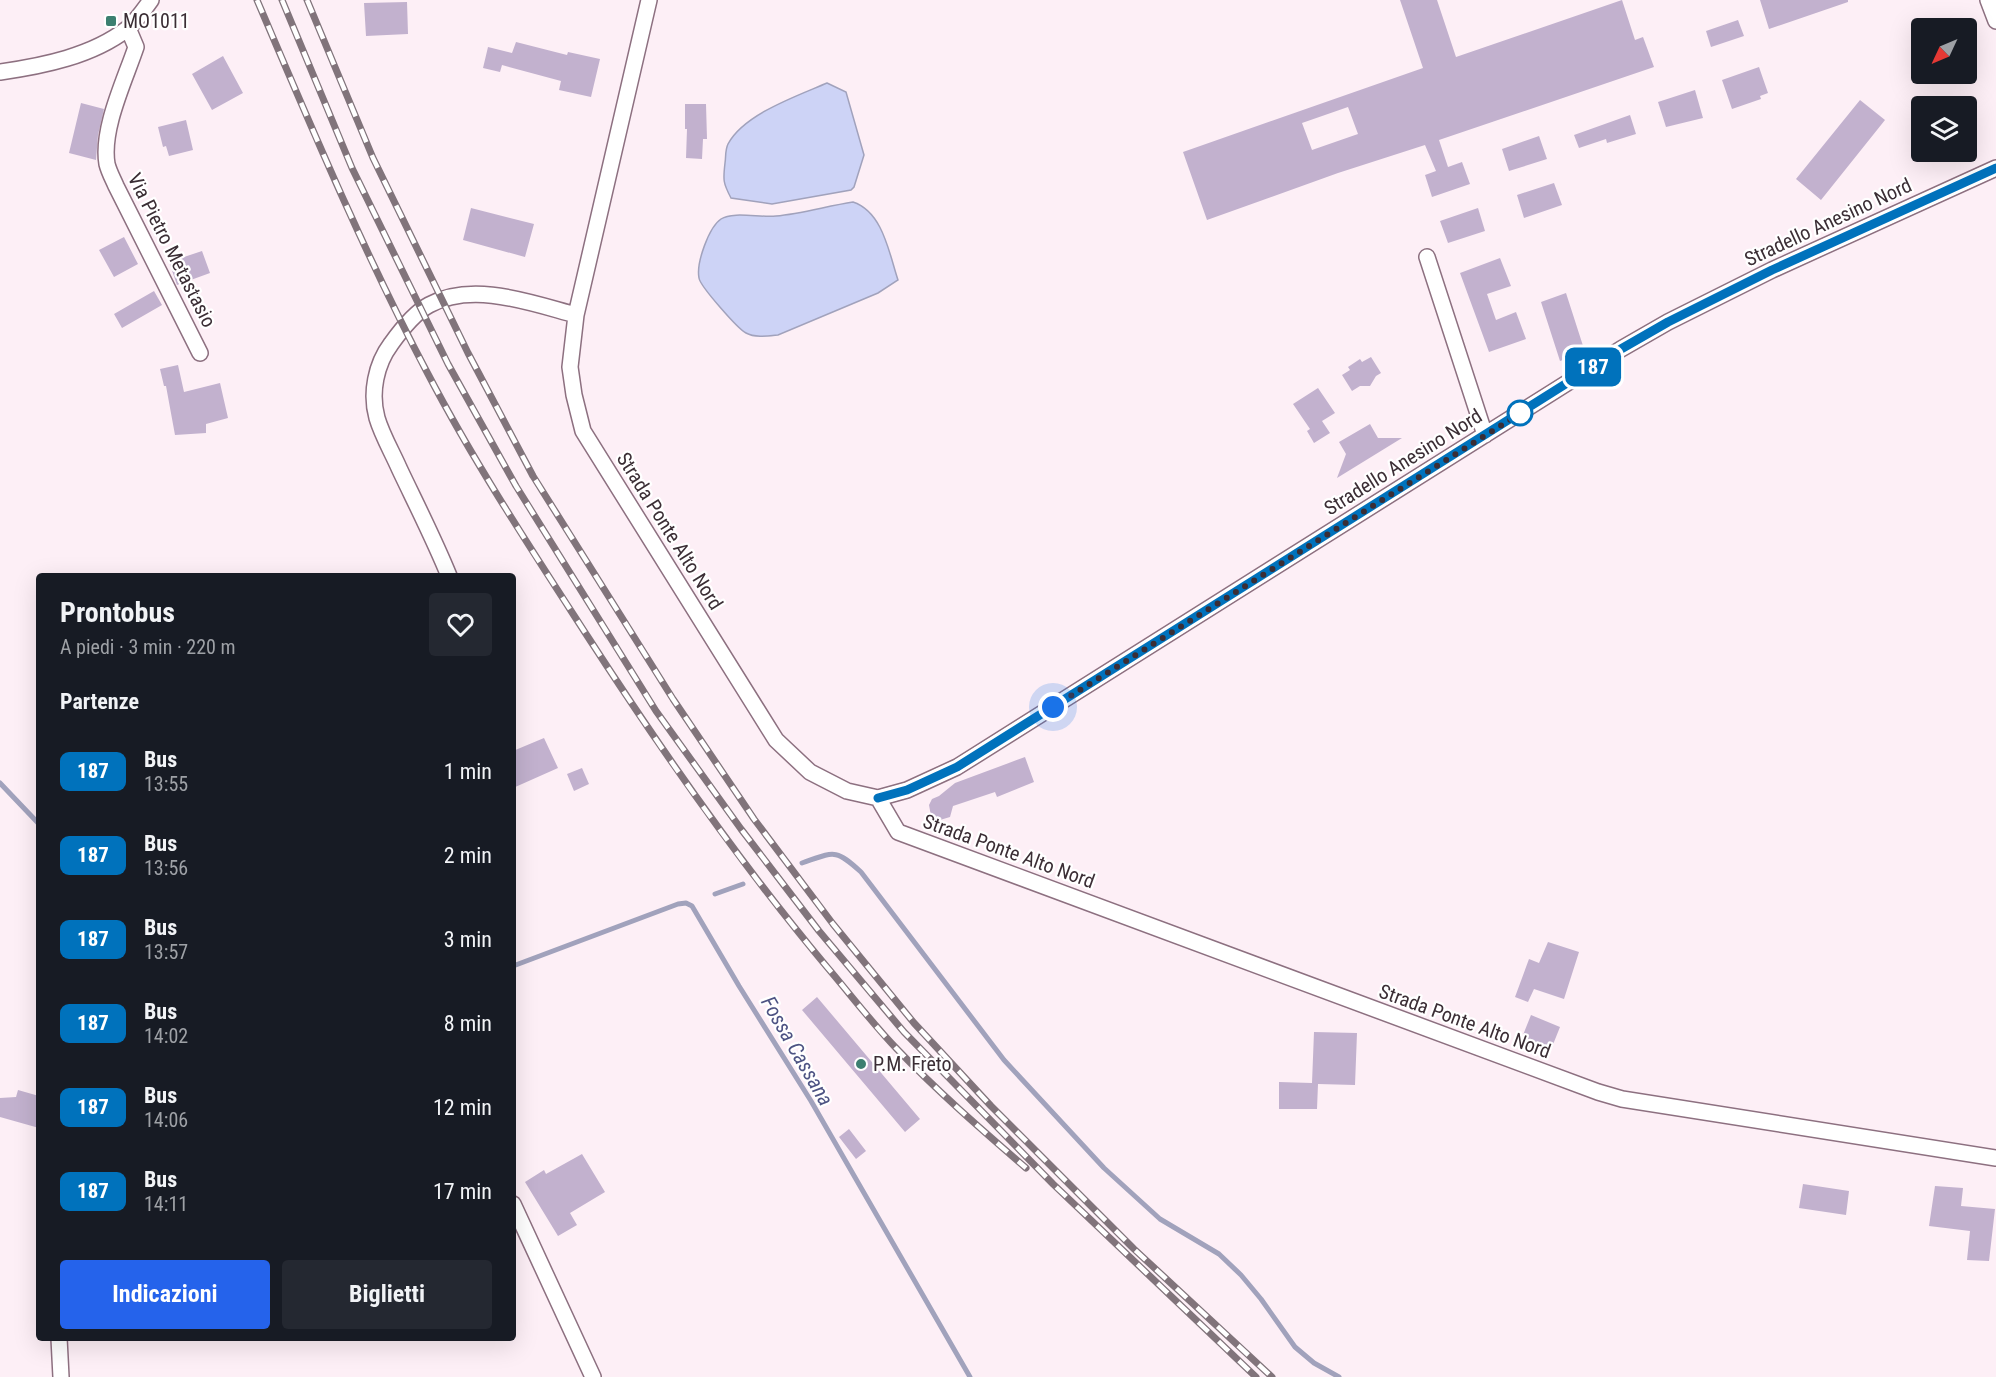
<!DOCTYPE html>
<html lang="it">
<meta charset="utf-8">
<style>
:root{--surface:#171b24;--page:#242831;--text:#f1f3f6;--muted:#9ea1a6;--accent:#2563eb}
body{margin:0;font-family:"Roboto Condensed",sans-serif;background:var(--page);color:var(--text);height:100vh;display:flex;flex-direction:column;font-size:22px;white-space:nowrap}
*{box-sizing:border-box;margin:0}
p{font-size:20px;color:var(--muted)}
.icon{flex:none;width:33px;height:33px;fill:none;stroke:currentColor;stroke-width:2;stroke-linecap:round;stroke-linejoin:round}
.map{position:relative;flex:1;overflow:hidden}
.details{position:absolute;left:36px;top:573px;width:480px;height:768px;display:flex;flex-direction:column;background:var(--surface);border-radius:6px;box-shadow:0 6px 24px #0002}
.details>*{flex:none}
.badge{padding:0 12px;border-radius:9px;font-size:21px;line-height:39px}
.needle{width:39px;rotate:226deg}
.tools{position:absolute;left:1911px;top:18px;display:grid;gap:12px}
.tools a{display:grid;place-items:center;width:66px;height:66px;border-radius:6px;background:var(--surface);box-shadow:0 6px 24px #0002;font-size:30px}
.you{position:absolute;width:30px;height:30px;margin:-15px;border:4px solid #fff;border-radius:50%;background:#1a73e8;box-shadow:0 0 0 9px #1a73e833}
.map>.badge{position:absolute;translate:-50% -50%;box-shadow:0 0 0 3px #fff}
h2{padding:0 24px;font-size:22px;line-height:54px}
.round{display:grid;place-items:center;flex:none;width:63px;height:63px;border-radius:6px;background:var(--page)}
.headline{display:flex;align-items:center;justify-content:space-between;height:102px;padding:0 24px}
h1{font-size:28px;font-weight:700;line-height:45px}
.cta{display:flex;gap:12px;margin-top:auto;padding:12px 24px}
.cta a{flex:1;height:69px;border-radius:6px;background:var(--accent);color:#fff;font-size:24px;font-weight:700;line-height:69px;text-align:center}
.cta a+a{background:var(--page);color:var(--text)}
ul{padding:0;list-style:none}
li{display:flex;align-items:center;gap:18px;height:84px;padding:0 24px}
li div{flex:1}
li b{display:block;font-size:22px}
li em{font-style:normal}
li .badge{min-width:66px;font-weight:700;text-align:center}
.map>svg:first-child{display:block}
.water{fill:#cdd3f6;stroke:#a1a2bc;stroke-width:1.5}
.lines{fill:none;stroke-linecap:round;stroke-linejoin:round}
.stream{stroke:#a1a2bc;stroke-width:5}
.building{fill:#c2b1ce;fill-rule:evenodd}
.street-casing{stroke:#8d7080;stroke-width:18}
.street{stroke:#fff;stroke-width:15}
.rail-casing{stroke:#81747b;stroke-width:7}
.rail{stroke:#fff;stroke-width:4.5;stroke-dasharray:14;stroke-linecap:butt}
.line-casing{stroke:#fff;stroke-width:14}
.line{stroke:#0072bc;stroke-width:9}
.walk{stroke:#3b2e35;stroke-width:6;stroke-dasharray:0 10.8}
.poi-dot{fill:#3c7f70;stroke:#fff;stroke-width:2}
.stop-dot{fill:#fff;stroke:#0072bc;stroke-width:3}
.labels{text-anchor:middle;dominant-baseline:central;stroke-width:4.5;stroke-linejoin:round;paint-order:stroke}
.poi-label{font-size:20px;fill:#3b2e35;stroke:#fff;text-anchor:start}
.street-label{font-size:20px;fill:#3b2e35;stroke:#fff}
.water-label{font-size:21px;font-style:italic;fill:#4d5383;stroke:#fff}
</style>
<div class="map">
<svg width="1996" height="1377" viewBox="0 0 1996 1377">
<rect width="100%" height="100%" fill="#fdeff6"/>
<path class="water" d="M827,83L846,92L864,155L854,187L851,190L772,204L731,198C723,183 723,180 725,163C726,157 725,150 728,144C744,114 797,96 827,83Z
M853,202C883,212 889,253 898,280L878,293L778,335C768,336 755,338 746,333C738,329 700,286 699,278C696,263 709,227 721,219C733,211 761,218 776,216C801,214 827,206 853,202Z"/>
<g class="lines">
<path class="stream" d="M0,783L39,824
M802,863C834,852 835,848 861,872L1004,1060L1104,1168L1160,1219L1219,1254L1241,1275L1261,1299L1295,1347L1314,1363L1339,1377
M715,894L743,884
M513,966L678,904L686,903L692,906L739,986L811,1101L970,1377"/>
</g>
<path class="building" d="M1400,0H1437L1456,57L1622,0L1635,40L1643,37L1654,67L1439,140L1448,167L1462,162L1470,184L1432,197L1425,175L1436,171L1425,145L1338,173L1207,220L1183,152L1423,68ZM1348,107L1358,134L1312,150L1302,123Z
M1760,0H1848V2L1769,29Z
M407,2L408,34L366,36L364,3Z
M1738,20L1744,36L1711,47L1706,31Z
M516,42L567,55L568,52L600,59L591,97L559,90L561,81L502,65L500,72L483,68L488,47L512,53Z
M223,56L243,93L212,110L192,74Z
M1759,67L1768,93L1760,96L1761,99L1732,109L1722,80Z
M1695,90L1703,118L1666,127L1658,102Z
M1860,100L1885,120L1821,200L1796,179Z
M81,103L104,109L98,135L96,160L69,153Z
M685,104H706L707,139H703L702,159L686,158L687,129H685Z
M1630,115L1636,134L1607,143L1606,139L1579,148L1574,135Z
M186,120L193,150L169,156L166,146L163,147L158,127Z
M1539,136L1547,159L1509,171L1502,149Z
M1554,183L1562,205L1524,218L1517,195Z
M471,208L534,224L525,257L463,240Z
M1478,208L1485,231L1448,243L1440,221Z
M124,237L138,264L114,277L99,250Z
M202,251L210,273L177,285L169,262Z
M1500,258L1511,286L1487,294L1496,320L1516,312L1526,339L1489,352L1460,273Z
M154,291L162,305L122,328L114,314Z
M1566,293L1585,352L1560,361L1541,302Z
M1371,357L1381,373L1376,376L1370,386H1360L1352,391L1342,375L1350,370L1348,367L1360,359L1362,362Z
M178,365L184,392L220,383L228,418L206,424V433L175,435L166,386H164L160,369Z
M1318,388L1335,413L1322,421L1330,433L1314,443L1307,431L1310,429L1293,404Z
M1370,424L1378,438H1402L1337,478L1346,454L1339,442Z
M544,738L558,768L513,788V751Z
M1025,757L1034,782L997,797L995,792L953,806L950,817L940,820L931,816L929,805L932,799L939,796L955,783Z
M582,768L589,784L574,791L567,774Z
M1548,942L1579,952L1564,999L1534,989L1528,1002L1515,997L1529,959L1539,963Z
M817,997L920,1119L905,1132L802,1010Z
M1531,1015L1560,1027L1548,1057L1519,1045Z
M1314,1032L1357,1033L1355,1085L1318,1084L1317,1109H1279V1082L1312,1083Z
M18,1090L39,1096V1128L0,1117V1098L16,1097Z
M849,1129L866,1151L856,1159L839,1137Z
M582,1154L605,1192L570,1213L577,1225L558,1236L525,1182L544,1170L546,1174Z
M1803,1184L1849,1191L1846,1215L1799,1208Z
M1935,1186L1963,1188L1961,1206L1995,1209L1989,1261L1967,1260L1970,1231L1929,1226Z"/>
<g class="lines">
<defs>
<path id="street" d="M649,0L576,315L570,367L574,395L583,431L776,740L810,772L847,791L878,798L898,832L1598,1092L1622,1099L1996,1158
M1988,0L1996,21
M128,28L136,47C125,80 101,129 107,164C109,172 113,179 116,186L200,353
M0,72C43,66 92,56 127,29C136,21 144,10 151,0
M1427,257L1485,435
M449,576C434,539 416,504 399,468C392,452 382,435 377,418C370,393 376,364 391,344C401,330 414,313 429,305C473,281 531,303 576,315
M878,798L907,790L957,767L1621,349L1668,322L1772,270L1996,168
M513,1204L593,1377
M59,1338L61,1377"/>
</defs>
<use href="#street" class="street-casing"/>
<use href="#street" class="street"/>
<defs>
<path id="rail" d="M257,0C311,126 364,253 428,374C475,464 531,549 586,634C661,750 739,862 827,967C850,994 872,1023 896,1048C937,1091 982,1130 1026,1168
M282,0L352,168L448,364L516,486L656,711L741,829L819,931L904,1032L1053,1184L1256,1377
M307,0L373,158L468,353L533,476L673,699L754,819L833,924L914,1023L991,1106L1134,1249L1272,1377"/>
</defs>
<use href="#rail" class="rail-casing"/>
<use href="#rail" class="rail"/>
</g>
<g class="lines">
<defs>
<path id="line" d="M878,798L907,790L957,767L1621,349L1668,322L1772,270L1996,168"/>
</defs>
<use href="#line" class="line-casing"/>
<use href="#line" class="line"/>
<path class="walk" d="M1053,707L1524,411L1520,413"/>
</g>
<g class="poi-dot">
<rect x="105" y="15" width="12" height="12" rx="3"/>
<circle cx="861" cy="1064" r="6"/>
</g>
<circle class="stop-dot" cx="1520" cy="413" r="12"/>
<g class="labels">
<g class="poi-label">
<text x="123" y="21">MO1011</text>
<text x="873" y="1064">P.M. Freto</text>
</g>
<g class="street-label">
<text transform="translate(1828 222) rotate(-25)">Stradello Anesino Nord</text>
<text transform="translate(172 250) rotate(63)">Via Pietro Metastasio</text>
<text transform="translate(1403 462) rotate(-32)">Stradello Anesino Nord</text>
<text transform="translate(670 531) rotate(58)">Strada Ponte Alto Nord</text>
<text transform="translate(1009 851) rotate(20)">Strada Ponte Alto Nord</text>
<text transform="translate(1465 1021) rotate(20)">Strada Ponte Alto Nord</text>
</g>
<g class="water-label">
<text transform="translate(797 1051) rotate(60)">Fossa Cassana</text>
</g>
</g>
</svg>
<div class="tools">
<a><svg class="needle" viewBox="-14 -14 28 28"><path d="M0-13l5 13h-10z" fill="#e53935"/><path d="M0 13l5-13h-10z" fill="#9ea1a6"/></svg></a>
<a><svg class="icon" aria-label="layers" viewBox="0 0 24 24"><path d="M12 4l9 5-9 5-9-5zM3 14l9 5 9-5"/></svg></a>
</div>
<div class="you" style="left:1053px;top:707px"></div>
<b class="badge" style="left:1593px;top:367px;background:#0072bc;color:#fff">187</b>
<section class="details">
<div class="headline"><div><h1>Prontobus</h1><p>A piedi · 3 min · 220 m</p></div><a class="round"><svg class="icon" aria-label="heart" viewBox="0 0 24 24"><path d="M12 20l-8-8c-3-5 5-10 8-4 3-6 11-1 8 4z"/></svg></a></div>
<h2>Partenze</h2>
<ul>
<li><span class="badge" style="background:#0072bc;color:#fff">187</span><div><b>Bus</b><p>13:55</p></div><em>1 min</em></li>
<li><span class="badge" style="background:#0072bc;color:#fff">187</span><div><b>Bus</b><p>13:56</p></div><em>2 min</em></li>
<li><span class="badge" style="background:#0072bc;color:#fff">187</span><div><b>Bus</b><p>13:57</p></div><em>3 min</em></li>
<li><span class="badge" style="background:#0072bc;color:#fff">187</span><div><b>Bus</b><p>14:02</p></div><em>8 min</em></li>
<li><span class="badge" style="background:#0072bc;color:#fff">187</span><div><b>Bus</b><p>14:06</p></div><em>12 min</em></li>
<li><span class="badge" style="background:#0072bc;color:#fff">187</span><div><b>Bus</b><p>14:11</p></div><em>17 min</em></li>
</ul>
<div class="cta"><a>Indicazioni</a><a>Biglietti</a></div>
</section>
</div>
